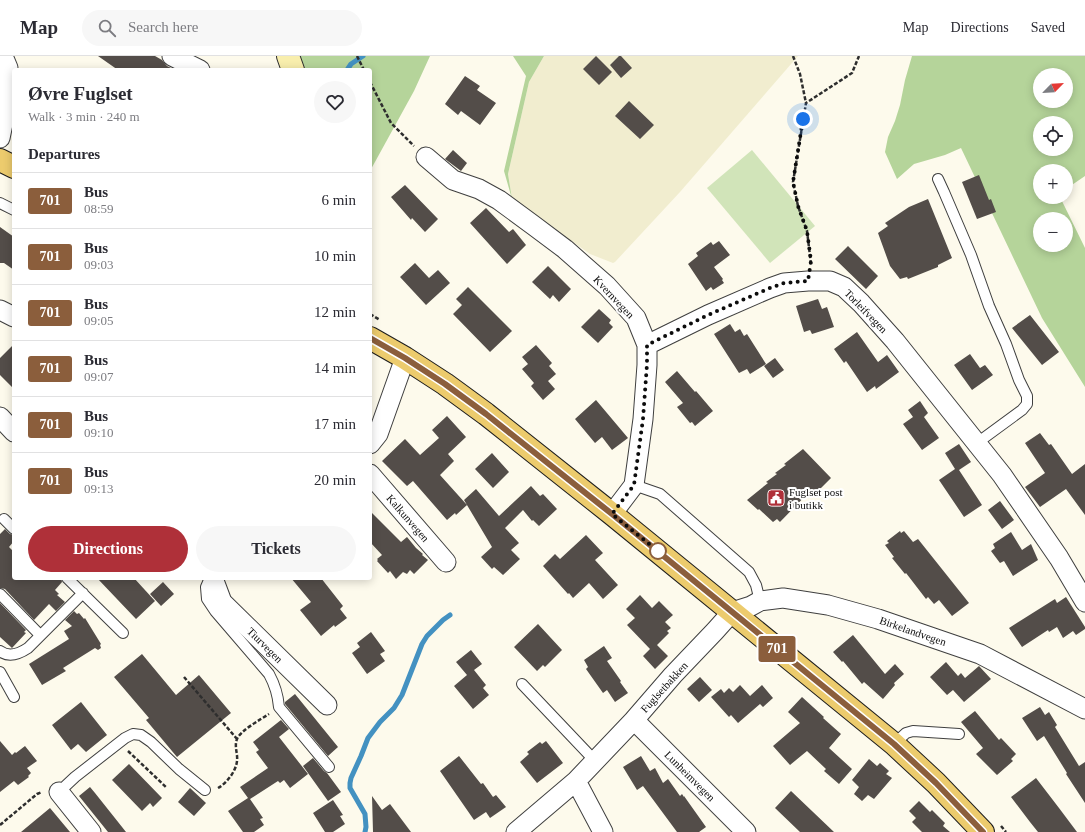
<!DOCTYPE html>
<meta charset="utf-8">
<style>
:root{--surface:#fff;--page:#f7f7f7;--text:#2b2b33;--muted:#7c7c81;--line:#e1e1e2;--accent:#af3039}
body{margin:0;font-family:"Times New Roman",serif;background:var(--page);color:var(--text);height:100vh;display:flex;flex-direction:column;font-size:15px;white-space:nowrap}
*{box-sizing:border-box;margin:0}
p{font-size:13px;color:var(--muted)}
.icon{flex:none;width:22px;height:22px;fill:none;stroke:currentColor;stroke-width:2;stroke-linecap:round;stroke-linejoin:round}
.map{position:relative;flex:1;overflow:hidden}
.details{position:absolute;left:12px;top:12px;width:360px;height:512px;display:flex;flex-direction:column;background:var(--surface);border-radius:4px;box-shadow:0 2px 10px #0003}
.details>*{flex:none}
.badge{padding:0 8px;border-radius:3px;font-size:14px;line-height:26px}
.needle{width:26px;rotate:66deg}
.controls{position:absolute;left:1033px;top:12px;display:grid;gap:8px}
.controls a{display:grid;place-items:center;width:40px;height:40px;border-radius:50%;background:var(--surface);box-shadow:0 2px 10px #0003;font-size:20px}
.you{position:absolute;width:20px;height:20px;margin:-10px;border:3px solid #fff;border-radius:50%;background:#1a73e8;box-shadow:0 0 0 6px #1a73e833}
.map>.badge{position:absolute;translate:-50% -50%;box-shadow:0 0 0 2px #fff}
h2{padding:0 16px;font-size:15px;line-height:36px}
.round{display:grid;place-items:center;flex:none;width:42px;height:42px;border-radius:21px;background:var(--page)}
.overview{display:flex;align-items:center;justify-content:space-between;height:68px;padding:0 16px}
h1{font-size:19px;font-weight:700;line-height:30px}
.cta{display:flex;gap:8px;margin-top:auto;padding:8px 16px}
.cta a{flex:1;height:46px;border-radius:24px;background:var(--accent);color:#fff;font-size:16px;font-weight:700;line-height:46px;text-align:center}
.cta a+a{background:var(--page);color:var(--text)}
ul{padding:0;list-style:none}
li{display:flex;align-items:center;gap:12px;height:56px;padding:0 16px;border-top:1px solid var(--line)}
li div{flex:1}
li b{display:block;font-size:15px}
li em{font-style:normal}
li .badge{min-width:44px;font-weight:700;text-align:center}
header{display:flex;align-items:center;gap:24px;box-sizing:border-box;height:56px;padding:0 20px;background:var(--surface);border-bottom:1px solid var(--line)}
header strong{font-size:19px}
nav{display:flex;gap:22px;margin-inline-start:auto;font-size:14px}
.search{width:280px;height:36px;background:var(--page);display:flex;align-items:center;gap:10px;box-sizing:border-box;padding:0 14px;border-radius:22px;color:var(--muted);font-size:15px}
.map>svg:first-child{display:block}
.farmland{fill:#f1edcf}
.green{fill:#d1e4b9}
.forest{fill:#b5d49a;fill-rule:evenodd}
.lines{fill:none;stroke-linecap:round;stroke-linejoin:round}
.stream{stroke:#4391c1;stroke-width:5}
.building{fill:#534d49}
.lane-casing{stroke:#3f3f3f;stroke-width:12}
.street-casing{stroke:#3f3f3f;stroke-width:21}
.secondary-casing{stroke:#2e2e2e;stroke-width:24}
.primary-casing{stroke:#1d1d1d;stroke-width:24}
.path{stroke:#2e2e2e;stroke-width:2.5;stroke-dasharray:4 2;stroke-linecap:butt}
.lane{stroke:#fff;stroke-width:10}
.street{stroke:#fff;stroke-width:19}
.secondary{stroke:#f8eead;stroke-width:22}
.primary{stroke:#eccb6d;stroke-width:22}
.line-casing{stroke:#fff;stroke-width:9}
.line{stroke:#8b5e3c;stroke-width:6}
.walk{stroke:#0c0c0c;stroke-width:4;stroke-dasharray:0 7.2}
.stop-dot{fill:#fff;stroke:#8b5e3c;stroke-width:2}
.labels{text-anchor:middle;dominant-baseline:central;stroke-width:4;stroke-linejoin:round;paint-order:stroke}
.street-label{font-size:11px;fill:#0c0c0c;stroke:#fff}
.poi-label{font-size:11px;fill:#0c0c0c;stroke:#fff;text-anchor:start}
</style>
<header>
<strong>Map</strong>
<div class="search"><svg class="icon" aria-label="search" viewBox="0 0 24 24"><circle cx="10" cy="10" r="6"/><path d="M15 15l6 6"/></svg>Search here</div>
<nav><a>Map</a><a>Directions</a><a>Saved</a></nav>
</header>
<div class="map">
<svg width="1085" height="776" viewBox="0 0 1085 776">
<rect width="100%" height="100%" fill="#fdfaec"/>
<path class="farmland" d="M544,0H798L680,136L615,206L613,207L590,198L512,143L508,118L529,26Z"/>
<path class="green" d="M752,94L815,170L770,207L707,132Z"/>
<path class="forest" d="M286,0H430L414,35L370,115V14H290Z
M513,0H544L529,26L508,118L512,143L504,115L526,20Z
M912,0H1085V120L1066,133V115H1040V141H1060L1085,192V331L1042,262L961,92L945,99L914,108L897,123L885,96L888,81L895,65L900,49L905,24ZM1040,19H1066V45H1040ZM1040,67H1066V93H1040ZM1040,163H1066V189H1040Z"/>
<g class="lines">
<path class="stream" d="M347,14L351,8L363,0
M365,776L366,771L365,758L350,732V727L351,722L361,700L368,682L380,666L394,652L402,639L422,588L427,580L443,564L450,559"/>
</g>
<path class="building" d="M98,0H155L162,4L167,10L175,14H118Z
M596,0L612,16L599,29L583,13Z
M619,0H621L632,12L621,22L610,9Z
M465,20L480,30L477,34L496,47L480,69L461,55L458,59L445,48Z
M629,45L654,69L640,83L615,60Z
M453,94L467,107L461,115L445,103Z
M979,119L989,144L991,143L996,156L977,163L962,126Z
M405,129L438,163L425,176L412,162L411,164L391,141Z
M928,143L952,202L938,209V211L908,223L907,221L900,223L890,210L878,177L888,170L885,167L909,151Z
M486,152L509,176L513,173L526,189L507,208L470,167Z
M0,171L14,181V214L4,207H0Z
M719,185L730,199L714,211L723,223L722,224L724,227L713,234L711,231L706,235L688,208L698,200L696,197L711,186L713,189Z
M848,190L878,220L866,233L835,203Z
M415,207L429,222L438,214L450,227L426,249L400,221Z
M548,210L571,233L559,246L553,239L550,243L532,226Z
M468,231L512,275L490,296L453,258L462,249L456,243Z
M818,243L822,253L827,251L834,271L812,278L810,274L804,276L796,250Z
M599,253L611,264L609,267L613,271L598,287L581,271Z
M1030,259L1059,296L1042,309L1012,272Z
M730,268L735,276L740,273L744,280L747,278L766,308L750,318L747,313L739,317L714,278Z
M857,276L878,306L887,299L899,316L876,333L875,330L867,336L846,305L844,307L834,293Z
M14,288V333L0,319V302Z
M536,289L552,307L549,310L556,318L548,325L555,333L543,344L531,330L534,327L522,313L528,308L522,301Z
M970,298L980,312L985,309L993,319L972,334L954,309Z
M775,302L784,314L773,322L764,310Z
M677,315L695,336L696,335L713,355L695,370L692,366L690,367L677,351L683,347L665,326Z
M596,344L628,382L612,394L602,381L595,387L575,363Z
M920,345L928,357L924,361L939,382L922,394L903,368L913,361L908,354Z
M447,360L466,381L448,398L454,405L440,419L467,449L456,459L455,457L447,464L413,425L407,430L382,405L405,383L420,399L439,382L432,374Z
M1040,377L1049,389L1051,388L1072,418L1085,408V459L1066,433L1040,451L1025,431L1045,417L1025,387Z
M959,388L971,406L959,414L982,449L964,461L939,424L955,413L945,397Z
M803,393L831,422L816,437L812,433L780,466L777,463L773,466L759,453L758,454L747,444L768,427L766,426L777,418L775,417L786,409L784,408Z
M492,397L509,416L493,432L475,413Z
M531,430L540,440L543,438L557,453L539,470L533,464L532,465L523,454L505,472L519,487L511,494L520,503L503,519L494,511L492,513L481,501L492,491L464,444L476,433L499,460Z
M1000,445L1014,464L1002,473L988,454Z
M370,455L401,486L407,481L416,492L423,498L422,499L428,504L414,518L410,514L407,518L403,516L396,523L390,515L388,517L377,505L378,504L377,503L382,499L370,486Z
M5,473L10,478L14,479V485L9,491L14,496V522H61L62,526L55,534L59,538L57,539L65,546L56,555L49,548L34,564L5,533L0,532V478Z
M900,475L901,477L904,475L913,486L918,483L969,547L952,560L939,544L934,548L928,541L926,543L906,517L905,518L892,502L894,501L885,489L889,487L887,485Z
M1011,476L1022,494L1031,488L1038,504L1013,520L1004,505L1000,507L991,495L995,492L993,488Z
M586,479L603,497L595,504L618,529L603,543L589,527L573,542L569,537L568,538L543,510L555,498L560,503Z
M97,522H134L155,545L136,563Z
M291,522H321L343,550L340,553L347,562L335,571L334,569L321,580L300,554L311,546Z
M163,526L174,538L161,550L150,538Z
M640,539L652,552L659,545L673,559L665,566L671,572L667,575L669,577L657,589L668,600L655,613L643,600L650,593L627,569L635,562L626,553Z
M1066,541L1085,571V573L1076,579L1073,575L1063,582L1057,571L1049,576L1048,574L1022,591L1009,572L1055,543L1057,547Z
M0,547L26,574L24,576L26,577L12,592L0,581Z
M74,555L77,558L79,557L84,563L85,562L101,588L100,589L101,592L98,594L95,592L63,612L66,615L42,629L29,608L69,583L64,575L72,570L65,564Z
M538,568L562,594L545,611L543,609L537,615L514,591Z
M371,576L385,595L380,598L385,605L367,618L352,597L360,591L357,587Z
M853,579L885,618L895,608L904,618L894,627L895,629L883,643L864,626L862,628L843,605L842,606L833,596Z
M604,590L612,602L607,605L621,625L620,626L628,637L615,646L607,634L603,637L586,613L588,611L584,604Z
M471,594L482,608L474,614L486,629L483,632L489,639L473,653L454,630L467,619L456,606Z
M142,598L176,639L199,619L231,657L177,701L146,664L149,662L114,621Z
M946,606L958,620L961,617L965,622L979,610L991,623L964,646L953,634L947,639L930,621Z
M700,621L712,634L699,646L687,633Z
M740,629L750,640L762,629L773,642L763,651L760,648L738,667L731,659L729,661L711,641L721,633L724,637L729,632L733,636Z
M295,638L338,691L328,700L285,648V646Z
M802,641L824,661L823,662L841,678L829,692L852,713L839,728L824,715L826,713L807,695L790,709L773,690L800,667L788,656Z
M81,646L107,679L86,696L78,688L71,694L52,669Z
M1040,651L1045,659L1049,656L1057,669L1055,671L1079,710L1085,706V747L1066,718L1067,717L1044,680L1037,685L1022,662Z
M975,655L999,684L1001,682L1016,698L1011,703L1013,705L997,719L976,698L983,692L961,666Z
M281,664L289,673L279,681L308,718L290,732L284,724L280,727L278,725L250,743L263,762L260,763L264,769L254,776H243L228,755L248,742L240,731L268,712L256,696L259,694L253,686Z
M0,685L12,699L15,696L16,697L25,690L37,705L27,712L31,717L28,720L29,721L18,729L14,725L0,736Z
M546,685L563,707L537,727L520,706L529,698L527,696L540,686L542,688Z
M459,700L481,728L483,727L493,741L496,739L506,751L490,762L486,756L474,764L440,715Z
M641,700L650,715L655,712L663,727L668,723L680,740L682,738L684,741V740L706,771L699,776H677L643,730L637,734L623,711Z
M313,702L324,715L327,717L341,736L328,745L303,710Z
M869,703L877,710L880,707L889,715L886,718L892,722L874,743L868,739L862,745L854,738L859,731L852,724Z
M129,708L162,742L153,751L150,747L142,755L112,724Z
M1036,722L1059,752L1077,776H1038L1030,766L1011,741Z
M90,731L95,737L126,776H108L79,740Z
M190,732L206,747L194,760L178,746Z
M791,735L834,776H800L775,752Z
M372,740L382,754L390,748L411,776H373Z
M333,744L343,759L340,760L345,768L333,776H325L313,757Z
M919,745L930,756L932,754L945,767L943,770L950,776H922L912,766L916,762L909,755Z
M50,752L70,776H21Z"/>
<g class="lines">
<defs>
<path id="lane" d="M938,123L944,136L971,199L989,250L1006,288L1019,324L1027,340V348L1022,354L977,387
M0,147L14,154
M634,429L660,438L749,516L756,529L760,545
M4,463L14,473
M67,522L123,577
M210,522L206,531L207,543L215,555L269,618C275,629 278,639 279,651L329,711
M0,538L40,579
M0,595C9,602 19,598 28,592L83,537
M0,616L14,641
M522,628L595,705
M894,688L906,677L913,675L959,678
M59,736L75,721L125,682L133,678L141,679L151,686L179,713L205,734"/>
<path id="street" d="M172,0L200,14
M0,82L5,58L8,12L3,0
M426,101L453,124L479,133L499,144L533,169L565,193L607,230L636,262L647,289V309L643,363L634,429L612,458
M0,254L14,261
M647,289L708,259L770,232L784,227L808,225H830L844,231L861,247L895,285L1002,419L1059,502L1085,546
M0,361L14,376
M370,388L378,378L405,302
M370,418L446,506
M213,522L222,546L327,649
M634,664L746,776
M576,725L603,776
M59,736L91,776
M516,776L576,725L634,664L673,619L715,575L732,556L751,550L760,545L783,542L828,549L878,563L980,598L1085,653"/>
<path id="secondary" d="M288,0L293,14"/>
<path id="primary" d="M0,104L14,111
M370,282L405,302L445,328L486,358L612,458L894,688L936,727L983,776"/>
</defs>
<use href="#lane" class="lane-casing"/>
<use href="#street" class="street-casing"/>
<use href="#secondary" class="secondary-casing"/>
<use href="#primary" class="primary-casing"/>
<path class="path" d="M357,0L364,14
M793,0L800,18L806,47
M370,26L391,67L414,90
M811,208L807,175L798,150L793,126L806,47L852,17L859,0
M370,258L380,264
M184,621L237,683
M128,695L167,732
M218,732C227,727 236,715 237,705C238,698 234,690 237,683C240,675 261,663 269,658
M0,769L37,738L42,736
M1001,770L1006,776"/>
<use href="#lane" class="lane"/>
<use href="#street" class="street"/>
<use href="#secondary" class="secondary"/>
<use href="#primary" class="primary"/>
</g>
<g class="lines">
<defs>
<path id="line" d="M370,282L405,302L445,328L486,358L612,458L894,688L936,727L983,776"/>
</defs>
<use href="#line" class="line-casing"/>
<use href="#line" class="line"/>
<path class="walk" d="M658,495L659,496L612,458L634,429L643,363L647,308V289L708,259L770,232L784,227L808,225L811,205L807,175L798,150L793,126L803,63"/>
</g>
<defs>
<symbol id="civic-square" viewBox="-11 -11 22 22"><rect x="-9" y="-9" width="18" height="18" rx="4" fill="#af3039" stroke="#fff"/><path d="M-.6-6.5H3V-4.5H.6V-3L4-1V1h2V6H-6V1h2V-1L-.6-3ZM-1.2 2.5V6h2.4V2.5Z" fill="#fff"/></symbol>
</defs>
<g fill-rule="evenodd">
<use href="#civic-square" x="766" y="432" width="20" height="20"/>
</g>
<circle class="stop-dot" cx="658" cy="495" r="8"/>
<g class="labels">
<g class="street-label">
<text transform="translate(614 241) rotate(47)">Kvernvegen</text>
<text transform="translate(866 255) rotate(46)">Torleifvegen</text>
<text transform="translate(408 462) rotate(49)">Kalkunvegen</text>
<text transform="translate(913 575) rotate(19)">Birkelandvegen</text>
<text transform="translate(265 589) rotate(45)">Tiurvegen</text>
<text transform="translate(664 631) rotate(-48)">Fuglsetbakken</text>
<text transform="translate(690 720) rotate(45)">Lunheimvegen</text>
</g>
<g class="poi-label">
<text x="789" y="436">Fuglset post<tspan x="789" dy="13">i butikk</tspan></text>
</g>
</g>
</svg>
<div class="controls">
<a><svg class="needle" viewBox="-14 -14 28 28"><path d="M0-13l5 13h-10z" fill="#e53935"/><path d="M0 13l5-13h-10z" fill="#7c7c81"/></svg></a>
<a><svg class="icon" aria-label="locate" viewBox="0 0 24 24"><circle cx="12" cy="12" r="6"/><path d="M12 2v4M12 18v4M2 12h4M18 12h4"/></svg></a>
<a>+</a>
<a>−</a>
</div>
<div class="you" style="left:803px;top:63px"></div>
<b class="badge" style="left:777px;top:593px;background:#8b5e3c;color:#fff">701</b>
<section class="details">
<div class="overview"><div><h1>Øvre Fuglset</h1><p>Walk · 3 min · 240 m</p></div><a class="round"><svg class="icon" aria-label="heart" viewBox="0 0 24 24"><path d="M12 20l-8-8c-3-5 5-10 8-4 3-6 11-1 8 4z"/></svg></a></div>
<h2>Departures</h2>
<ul>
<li><span class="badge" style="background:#8b5e3c;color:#fff">701</span><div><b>Bus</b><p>08:59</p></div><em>6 min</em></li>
<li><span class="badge" style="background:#8b5e3c;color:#fff">701</span><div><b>Bus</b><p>09:03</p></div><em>10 min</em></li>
<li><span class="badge" style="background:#8b5e3c;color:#fff">701</span><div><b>Bus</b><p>09:05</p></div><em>12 min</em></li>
<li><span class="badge" style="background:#8b5e3c;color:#fff">701</span><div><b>Bus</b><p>09:07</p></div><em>14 min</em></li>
<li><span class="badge" style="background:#8b5e3c;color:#fff">701</span><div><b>Bus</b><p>09:10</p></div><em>17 min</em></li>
<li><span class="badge" style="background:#8b5e3c;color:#fff">701</span><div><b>Bus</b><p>09:13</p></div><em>20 min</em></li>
</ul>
<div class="cta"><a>Directions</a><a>Tickets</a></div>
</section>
</div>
